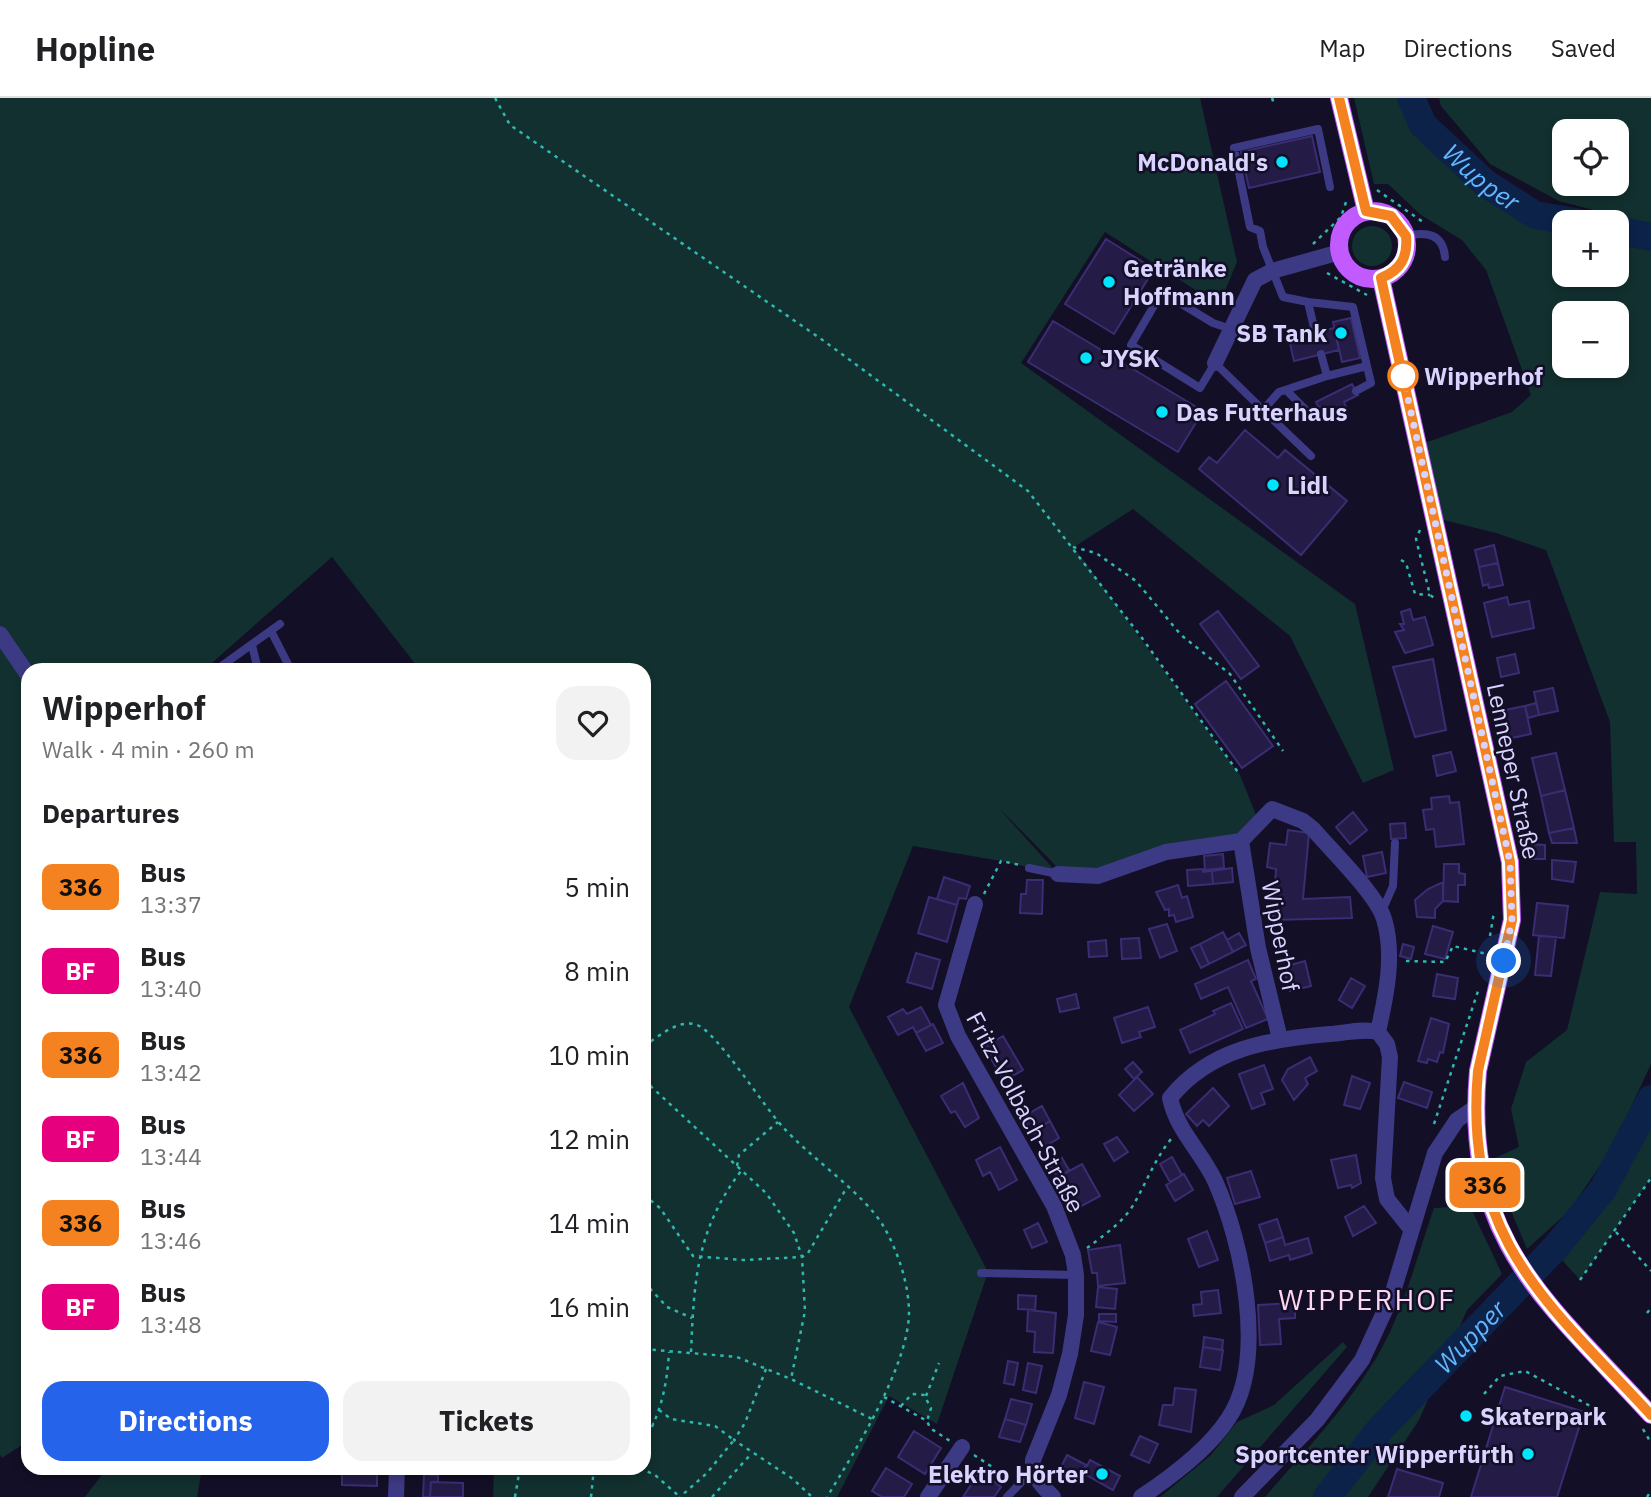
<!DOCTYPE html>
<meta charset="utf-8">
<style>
:root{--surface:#fff;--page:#f2f2f2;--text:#202124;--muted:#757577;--line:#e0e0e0;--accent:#2563eb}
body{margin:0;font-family:"IBM Plex Sans",sans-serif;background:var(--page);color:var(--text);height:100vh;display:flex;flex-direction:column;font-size:26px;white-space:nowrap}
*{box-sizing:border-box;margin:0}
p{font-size:23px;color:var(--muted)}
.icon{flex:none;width:38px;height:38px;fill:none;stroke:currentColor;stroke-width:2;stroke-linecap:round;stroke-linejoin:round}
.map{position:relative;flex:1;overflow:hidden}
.side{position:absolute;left:21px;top:565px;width:630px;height:812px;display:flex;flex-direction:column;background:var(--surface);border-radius:21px;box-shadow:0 4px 10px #0003}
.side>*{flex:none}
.badge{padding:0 14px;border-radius:10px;font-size:24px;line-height:46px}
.buttons{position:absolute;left:1552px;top:21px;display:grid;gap:14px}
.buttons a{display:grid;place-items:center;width:77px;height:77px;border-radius:14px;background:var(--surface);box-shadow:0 4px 10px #0003;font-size:35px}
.you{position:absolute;width:35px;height:35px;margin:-18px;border:5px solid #fff;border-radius:50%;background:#1a73e8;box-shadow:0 0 0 10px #1a73e833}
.map>.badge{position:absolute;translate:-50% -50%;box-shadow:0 0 0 4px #fff}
h2{padding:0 21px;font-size:26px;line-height:63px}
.round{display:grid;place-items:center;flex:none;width:74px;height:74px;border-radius:21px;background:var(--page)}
.headline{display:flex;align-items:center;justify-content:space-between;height:119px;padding:0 21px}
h1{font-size:33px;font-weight:700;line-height:52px}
.button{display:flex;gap:14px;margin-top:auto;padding:14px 21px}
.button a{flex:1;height:80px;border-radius:21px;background:var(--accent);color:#fff;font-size:28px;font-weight:700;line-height:80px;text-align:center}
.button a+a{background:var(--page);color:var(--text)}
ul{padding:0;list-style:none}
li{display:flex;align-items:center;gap:21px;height:84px;padding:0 21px}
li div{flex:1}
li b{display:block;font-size:26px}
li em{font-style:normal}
li .badge{min-width:77px;font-weight:700;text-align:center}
header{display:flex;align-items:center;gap:42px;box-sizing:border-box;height:98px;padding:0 35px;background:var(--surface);border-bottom:2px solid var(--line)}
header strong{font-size:33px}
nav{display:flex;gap:38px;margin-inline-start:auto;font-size:24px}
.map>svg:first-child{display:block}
.green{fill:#12302f;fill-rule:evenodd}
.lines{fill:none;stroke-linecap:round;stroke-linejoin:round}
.river{stroke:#0c2248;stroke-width:28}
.building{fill:#241b47;stroke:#3b2d73;stroke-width:2}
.path{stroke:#2fb8b0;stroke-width:2.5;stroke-dasharray:3.5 5;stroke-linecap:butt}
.lane{stroke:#3d3a85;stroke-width:8}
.street{stroke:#3d3a85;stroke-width:16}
.primary{stroke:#c25bff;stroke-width:18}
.line-casing{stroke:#fff;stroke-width:16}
.line{stroke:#f58220;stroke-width:10}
.walk{stroke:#d9d4ff;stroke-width:7;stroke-dasharray:0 12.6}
.poi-dot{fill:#00e5ff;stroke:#130f26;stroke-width:2.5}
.stop-dot{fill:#fff;stroke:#f58220;stroke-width:3.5}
.labels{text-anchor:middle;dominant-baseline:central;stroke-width:5;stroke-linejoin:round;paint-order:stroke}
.poi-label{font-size:24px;font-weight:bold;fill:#d9d4ff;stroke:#130f26;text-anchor:start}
.stop-label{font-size:24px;font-weight:bold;fill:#d9d4ff;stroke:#130f26;text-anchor:start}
.street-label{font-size:24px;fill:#d9d4ff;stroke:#130f26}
.water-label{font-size:26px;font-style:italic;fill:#62b6ff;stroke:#130f26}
.quarter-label{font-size:28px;letter-spacing:2px;fill:#ffd6f0;stroke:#130f26}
</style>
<header>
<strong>Hopline</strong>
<nav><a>Map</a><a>Directions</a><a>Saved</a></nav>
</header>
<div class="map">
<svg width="1651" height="1399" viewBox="0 0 1651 1399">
<rect width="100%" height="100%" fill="#130f26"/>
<path class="green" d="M0,0H1200L1237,164L1219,207L1105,134L1021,265L1355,506L1394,672L1363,685L1290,538L1133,411L1074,449L1240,677L1256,717L1238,738L1093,772L1058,770L997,708L1058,776L1001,763L913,748L849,909L988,1174L937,1326L889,1298L837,1399H493L494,1370H644V572H420L332,459L204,572H28V1343L2,1360L0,1357Z
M1354,0H1414L1416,31C1460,67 1509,116 1568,124H1564V177H1617V131L1651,149V966L1612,1050L1569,1113L1527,1151L1506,1101L1495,1060L1519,1049L1511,1011L1526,964L1567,932L1600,794L1637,796L1636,744H1614L1610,624L1546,452L1496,435L1432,419L1419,347L1512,314L1531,297L1486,172L1462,142L1421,117L1388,86H1374ZM1564,215H1617V268H1564Z
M1439,0H1651V127L1559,103L1490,66L1441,8ZM1564,33H1617V86H1564Z
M1352 148a20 20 0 1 1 40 0a20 20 0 1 1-40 0Z
M1651,1028V1080L1580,1182L1562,1162Z
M1470,1108L1502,1176L1467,1212L1419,1322L1368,1399H1265C1302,1356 1343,1314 1373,1265C1402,1220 1416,1161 1434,1110Z
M1343,1244L1347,1249L1217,1399H1160L1211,1357L1237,1324L1274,1307Z
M107,1370H202L197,1399H85Z"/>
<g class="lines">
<g class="river">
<path id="s1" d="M1411,0L1423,27L1485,85L1535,117L1576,124"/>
<path d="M1617,132L1651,139"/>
<path id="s2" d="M1327,1399L1381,1330L1556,1149L1603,1091L1651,1001"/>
</g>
</g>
<path class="building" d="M1312,38L1320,74L1249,90L1241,54Z
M1106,141L1154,171L1114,236L1065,206Z
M1351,220L1360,260L1342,264L1333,224Z
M1053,223L1203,313L1178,354L1028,264Z
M1334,230L1339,252L1294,263L1289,241Z
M1352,286L1358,297L1344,304L1346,309L1324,320L1316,304Z
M1245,332L1278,360L1285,352L1347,403L1301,457L1199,371L1209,359L1217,365Z
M1494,447L1498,465L1479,469L1475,452Z
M1498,465L1503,487L1489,490L1488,486L1483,488L1479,469Z
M1507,499L1509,507L1529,503L1534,530L1492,539L1484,505Z
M1410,511L1413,522L1425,519L1433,547L1405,555L1395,534L1404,532L1400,526H1404L1401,514Z
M1218,513L1259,568L1241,581L1200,526Z
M1515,556L1519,575L1501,579L1497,560Z
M1433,561L1446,632L1415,639L1393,569Z
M1226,583L1273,648L1242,670L1195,606Z
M1553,590L1558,613L1539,617L1534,594Z
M1536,605L1539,617L1528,620L1525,608Z
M1525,608L1531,636L1507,641L1500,613Z
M1451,654L1456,673L1437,678L1433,658Z
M1556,655L1565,692L1541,698L1532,660Z
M1565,692L1574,730L1549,735L1541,698Z
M1449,698L1450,705L1459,704L1464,746L1436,749L1434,731L1426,732L1423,712L1432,711L1431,700Z
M1353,714L1367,732L1350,746L1336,729Z
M1405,725L1406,740L1391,741L1390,726Z
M1574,730L1577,745H1552L1549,735Z
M1288,732L1309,735L1303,801L1350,799L1352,820L1273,822L1276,771L1267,769L1270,745L1286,747Z
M1529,746L1545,747V761H1528Z
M1382,754L1386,775L1367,779L1363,758Z
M1223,756L1224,770L1205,772L1204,758Z
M1552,762L1576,764L1573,784L1552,781Z
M1444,766H1459V775L1465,776V787H1458V804L1443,803Z
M1232,770L1233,784L1213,786L1212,773Z
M1203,771V774L1212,773L1213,786L1188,788L1187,772Z
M944,779L970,788L966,801L959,800L957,807L937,801Z
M1027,782H1043L1042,816L1020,815L1021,796H1026Z
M1443,784V803L1435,811V820L1417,819L1415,802L1428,791Z
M1178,787L1182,800L1187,798L1193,819L1176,824L1174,817L1169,818V811L1165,812L1156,794Z
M929,799L957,807L947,844L918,835Z
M1537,805L1568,808L1564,840L1533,837Z
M1167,826L1177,853L1160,860L1149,831Z
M1433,828L1453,834L1445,861L1425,856Z
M1223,834L1233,854L1209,866L1200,846Z
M1239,835L1246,847L1233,854L1227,842Z
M1539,838L1556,839L1551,878L1535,877Z
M1139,840L1141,860L1122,861L1121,841Z
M1106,842L1107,858L1089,859L1088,844Z
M1200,846L1209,866L1201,870L1191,850Z
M1403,846L1414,849L1411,861L1400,858Z
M916,855L940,862L932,891L907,884Z
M1248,862L1256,881L1251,883L1268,921L1246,930L1228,889L1201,901L1195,886Z
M1305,863L1311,888L1290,893L1283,869Z
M1437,876L1458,880L1455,901L1433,898Z
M1351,880L1365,888L1352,910L1339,902Z
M1076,896L1079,910L1060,914L1057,901Z
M1231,905L1243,931L1190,955L1180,932L1215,916L1213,913Z
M921,909L931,927L916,935L913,929L898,937L888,919L903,911L907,916Z
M1148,909L1155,929L1139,934L1141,939L1122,945L1114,920Z
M1431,920L1449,926L1443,955L1440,954L1437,964L1428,961L1427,965L1418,963Z
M933,926L943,945L926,953L916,935Z
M1003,938L1023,972L1004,983L984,949Z
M1310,959L1317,973L1305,980L1308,986L1294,1002L1282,982L1288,971Z
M1133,964L1142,974L1134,981L1125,971Z
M1264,967L1273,991L1261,995L1265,1006L1252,1011L1239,976Z
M1352,978L1370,985L1360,1011L1344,1007Z
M1137,979L1153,996L1134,1013L1119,997Z
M1404,984L1432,994L1427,1010L1398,1000Z
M963,985L979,1020L965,1029L955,1013L951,1015L941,998Z
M1213,990L1229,1008L1209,1028L1203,1022L1197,1028L1186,1016Z
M1042,1008L1050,1023L1031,1034L1023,1019Z
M1050,1023L1059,1040L1043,1050L1033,1033Z
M1117,1039L1128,1054L1114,1063L1104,1046Z
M1000,1049L1017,1082L999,1092L990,1074L983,1078L976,1062Z
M1356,1057L1361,1085L1352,1090L1351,1087L1338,1090L1331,1062Z
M1172,1059L1182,1077L1170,1084L1160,1066Z
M1062,1060L1069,1072L1058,1080L1050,1068Z
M1082,1066L1100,1098L1076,1111L1058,1079Z
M1251,1073L1260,1099L1235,1106L1227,1080Z
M1184,1076L1193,1092L1175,1103L1166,1087Z
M1364,1108L1376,1125L1353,1138L1345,1119Z
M1277,1121L1283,1139L1265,1145L1259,1127Z
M1038,1125L1047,1144L1032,1150L1024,1132Z
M1207,1133L1218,1162L1199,1169L1188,1141Z
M1283,1139L1285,1147L1308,1140L1312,1155L1290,1162L1289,1157L1270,1163L1265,1145Z
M1120,1147L1125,1185L1098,1188L1097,1175H1092L1088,1152Z
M1098,1189L1117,1191L1115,1211L1096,1209Z
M1218,1192L1221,1215L1194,1218L1193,1207L1202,1206L1201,1194Z
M1018,1197L1036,1198L1035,1212L1018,1211Z
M1295,1205V1220L1279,1221L1281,1246L1260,1247L1258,1207Z
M1028,1212L1056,1215L1053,1255L1034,1254L1035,1234L1027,1233Z
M1099,1216H1116V1224L1099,1223Z
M1098,1224L1117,1229L1110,1257L1091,1253Z
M1204,1239L1223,1242L1222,1252L1203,1249Z
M1203,1249L1223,1252L1220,1272L1200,1269Z
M1008,1263L1018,1265L1014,1287L1004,1285Z
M1028,1265L1042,1268L1036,1295L1023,1292Z
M1084,1284L1104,1289L1094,1326L1075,1320Z
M1505,1289L1584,1314L1557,1399H1471Z
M1175,1290L1196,1292L1191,1334L1159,1327L1163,1307H1173Z
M1011,1301L1032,1306L1026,1327L1005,1321Z
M1005,1321L1026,1327L1020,1344L999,1339Z
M914,1333L941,1350L925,1376L898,1359Z
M1140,1338L1158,1346L1149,1365L1131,1357Z
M1067,1357L1086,1367L1076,1385L1058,1375Z
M1090,1362L1120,1378L1113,1392L1083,1375Z
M342,1370H364V1374H377V1388L342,1387Z
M886,1370L912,1386L904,1399H882L872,1393Z
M1397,1371L1443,1385L1439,1399H1388Z
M980,1373L1001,1389L994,1399H963Z
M424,1376L438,1377V1384H431L430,1399H423Z
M431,1384L463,1385V1399H430Z"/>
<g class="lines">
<path class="path" d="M495,0L510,27L824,243L1028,393L1142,540L1240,677
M1272,0L1274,6
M1377,92L1423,124
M1313,146L1341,119L1346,104
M1327,175L1367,197
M1420,432L1416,441L1430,497L1436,501
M1073,449L1096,455L1136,483L1181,537L1230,576L1283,653
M1401,462L1406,465L1415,496L1430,497
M984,796L1001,763L1020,767
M1490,838L1494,814
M1406,863L1445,864L1453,848L1487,856
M644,948C658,939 679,920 697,927C717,934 764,1009 782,1028C810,1060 863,1094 884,1129C898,1154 909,1186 909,1215C908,1269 855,1353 827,1399
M644,982L766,1095L794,1135L802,1159L805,1213L791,1281
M1434,1026L1478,893
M737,1068L739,1057L778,1024
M644,1097L660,1110L693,1158L743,1162L802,1159L808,1155L846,1091
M1616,1134L1651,1173
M1087,1150C1103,1138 1125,1123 1135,1104C1147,1083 1155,1061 1171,1041
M1580,1182L1651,1080
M644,1184L667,1209L692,1220
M1647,1215L1651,1210
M644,1251L737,1259L791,1281L872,1321
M691,1254C694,1184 696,1132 741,1073
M766,1271L745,1325L734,1342L793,1381L812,1399
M1484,1296L1500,1278L1525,1273L1607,1317
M926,1298L939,1265
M884,1299L927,1323L930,1330L950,1343
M901,1308L912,1296L924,1297L931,1310L927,1323
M659,1312L671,1321L715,1328L734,1342L707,1375L680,1399
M644,1325L654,1326
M1643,1331L1651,1345
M644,1344C661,1315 667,1287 669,1254
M974,1357L1009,1380
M640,1370L655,1377L680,1399
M515,1399L520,1370
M591,1399L594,1370
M712,1399L752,1355
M1647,1399L1651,1393"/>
<path class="lane" d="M1406,138C1427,133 1443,136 1445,159
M1308,204L1353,209L1371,285L1356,293
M1231,231L1213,225L1162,194L1131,247L1200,290L1215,265L1263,312L1279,294L1327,278L1321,256
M1315,234L1308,204L1283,199L1263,149L1260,133L1250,129L1234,50L1318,31L1330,89
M1327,278L1367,268
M1286,292L1311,317L1320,312
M1263,312L1311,358
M271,533L291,572
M252,547L258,572
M216,572L280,526
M1029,770L1058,776
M1382,813L1393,788L1395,745
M981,1175L1076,1177
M1007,1399L1033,1372"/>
<path class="street" d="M1215,265L1255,182L1272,173L1340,154
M0,536L28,577
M1058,776L1098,778L1166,754L1241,743
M975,806L946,907L958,938L1054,1108L1073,1157L1076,1177V1217L1070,1256L1059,1297L1033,1362C1032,1378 1042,1388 1053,1399
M1280,941L1258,850L1241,743L1272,711L1303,723L1313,731C1331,752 1377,797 1384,821C1395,857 1386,898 1378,934
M396,1399L397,1370
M928,1399L962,1349
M1141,1399C1171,1379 1208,1352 1228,1321C1268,1262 1242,1143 1215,1083C1201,1053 1177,1033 1170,1000C1210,950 1270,941 1330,936C1346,935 1363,930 1378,934L1387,946L1390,959L1383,1080L1387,1101L1411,1131
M1242,1399L1317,1322L1362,1262L1392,1197L1435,1055L1457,1022L1476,1009"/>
<path class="primary" d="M1339,0L1366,113
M1339 147a34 34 0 1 1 68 0a34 34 0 1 1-68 0Z
M1381,180L1510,764L1512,822L1478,973C1463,1144 1547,1203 1651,1317"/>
</g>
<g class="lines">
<defs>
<path id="line" d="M1339,0L1366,113L1391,118L1406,138C1408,159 1401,172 1381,180L1510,764L1512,822L1478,973C1463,1141 1548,1205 1651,1317"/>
</defs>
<use href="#line" class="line-casing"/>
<use href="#line" class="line"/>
<path class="walk" d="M1403,278L1510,764L1512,822L1504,863"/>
</g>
<g class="poi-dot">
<circle cx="1282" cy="64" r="7"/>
<circle cx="1109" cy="184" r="7"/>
<circle cx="1341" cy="235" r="7"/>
<circle cx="1086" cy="260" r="7"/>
<circle cx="1162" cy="314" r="7"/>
<circle cx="1273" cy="387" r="7"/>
<circle cx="1466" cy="1318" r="7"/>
<circle cx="1528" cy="1356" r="7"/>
<circle cx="1102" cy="1376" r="7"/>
</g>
<circle class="stop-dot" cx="1403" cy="278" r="14"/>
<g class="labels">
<g class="poi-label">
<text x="1268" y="64" text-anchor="end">McDonald's</text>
<text x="1123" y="170">Getränke<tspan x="1123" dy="28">Hoffmann</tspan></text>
<text x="1327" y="235" text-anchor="end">SB Tank</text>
<text x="1100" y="260">JYSK</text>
<text x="1176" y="314">Das Futterhaus</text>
<text x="1287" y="387">Lidl</text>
<text x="1480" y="1318">Skaterpark</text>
<text x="1514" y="1356" text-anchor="end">Sportcenter Wipperfürth</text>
<text x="1088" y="1376" text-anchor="end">Elektro Hörter</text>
</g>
<g class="stop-label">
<text x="1424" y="278">Wipperhof</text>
</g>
<g class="street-label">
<text transform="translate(1514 673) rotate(78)">Lenneper Straße</text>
<text transform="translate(1281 838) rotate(79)">Wipperhof</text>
<text transform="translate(1026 1014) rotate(62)">Fritz-Volbach-Straße</text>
</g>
<g class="water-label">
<text stroke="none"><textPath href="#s1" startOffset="108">Wupper</textPath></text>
<text stroke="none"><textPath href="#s2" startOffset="215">Wupper</textPath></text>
</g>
<g class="quarter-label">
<text x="1367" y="1201">WIPPERHOF</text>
</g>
</g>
</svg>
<div class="buttons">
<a><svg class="icon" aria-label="locate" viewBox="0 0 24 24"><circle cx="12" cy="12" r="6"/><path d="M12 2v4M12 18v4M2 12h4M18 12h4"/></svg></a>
<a>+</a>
<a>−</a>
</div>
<div class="you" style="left:1504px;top:863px"></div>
<b class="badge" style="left:1485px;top:1087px;background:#f58220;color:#111">336</b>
<section class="side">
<div class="headline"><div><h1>Wipperhof</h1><p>Walk · 4 min · 260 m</p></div><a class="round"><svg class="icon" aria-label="heart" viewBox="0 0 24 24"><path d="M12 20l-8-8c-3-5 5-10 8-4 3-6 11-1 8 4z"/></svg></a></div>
<h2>Departures</h2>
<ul>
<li><span class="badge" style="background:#f58220;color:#111">336</span><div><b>Bus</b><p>13:37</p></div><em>5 min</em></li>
<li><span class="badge" style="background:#e6007e;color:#fff">BF</span><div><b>Bus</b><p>13:40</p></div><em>8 min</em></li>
<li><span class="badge" style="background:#f58220;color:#111">336</span><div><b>Bus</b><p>13:42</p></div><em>10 min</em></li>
<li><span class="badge" style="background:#e6007e;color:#fff">BF</span><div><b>Bus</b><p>13:44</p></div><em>12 min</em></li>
<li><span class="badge" style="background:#f58220;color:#111">336</span><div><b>Bus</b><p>13:46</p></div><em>14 min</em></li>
<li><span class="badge" style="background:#e6007e;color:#fff">BF</span><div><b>Bus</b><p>13:48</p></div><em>16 min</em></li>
</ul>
<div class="button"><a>Directions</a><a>Tickets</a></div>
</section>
</div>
